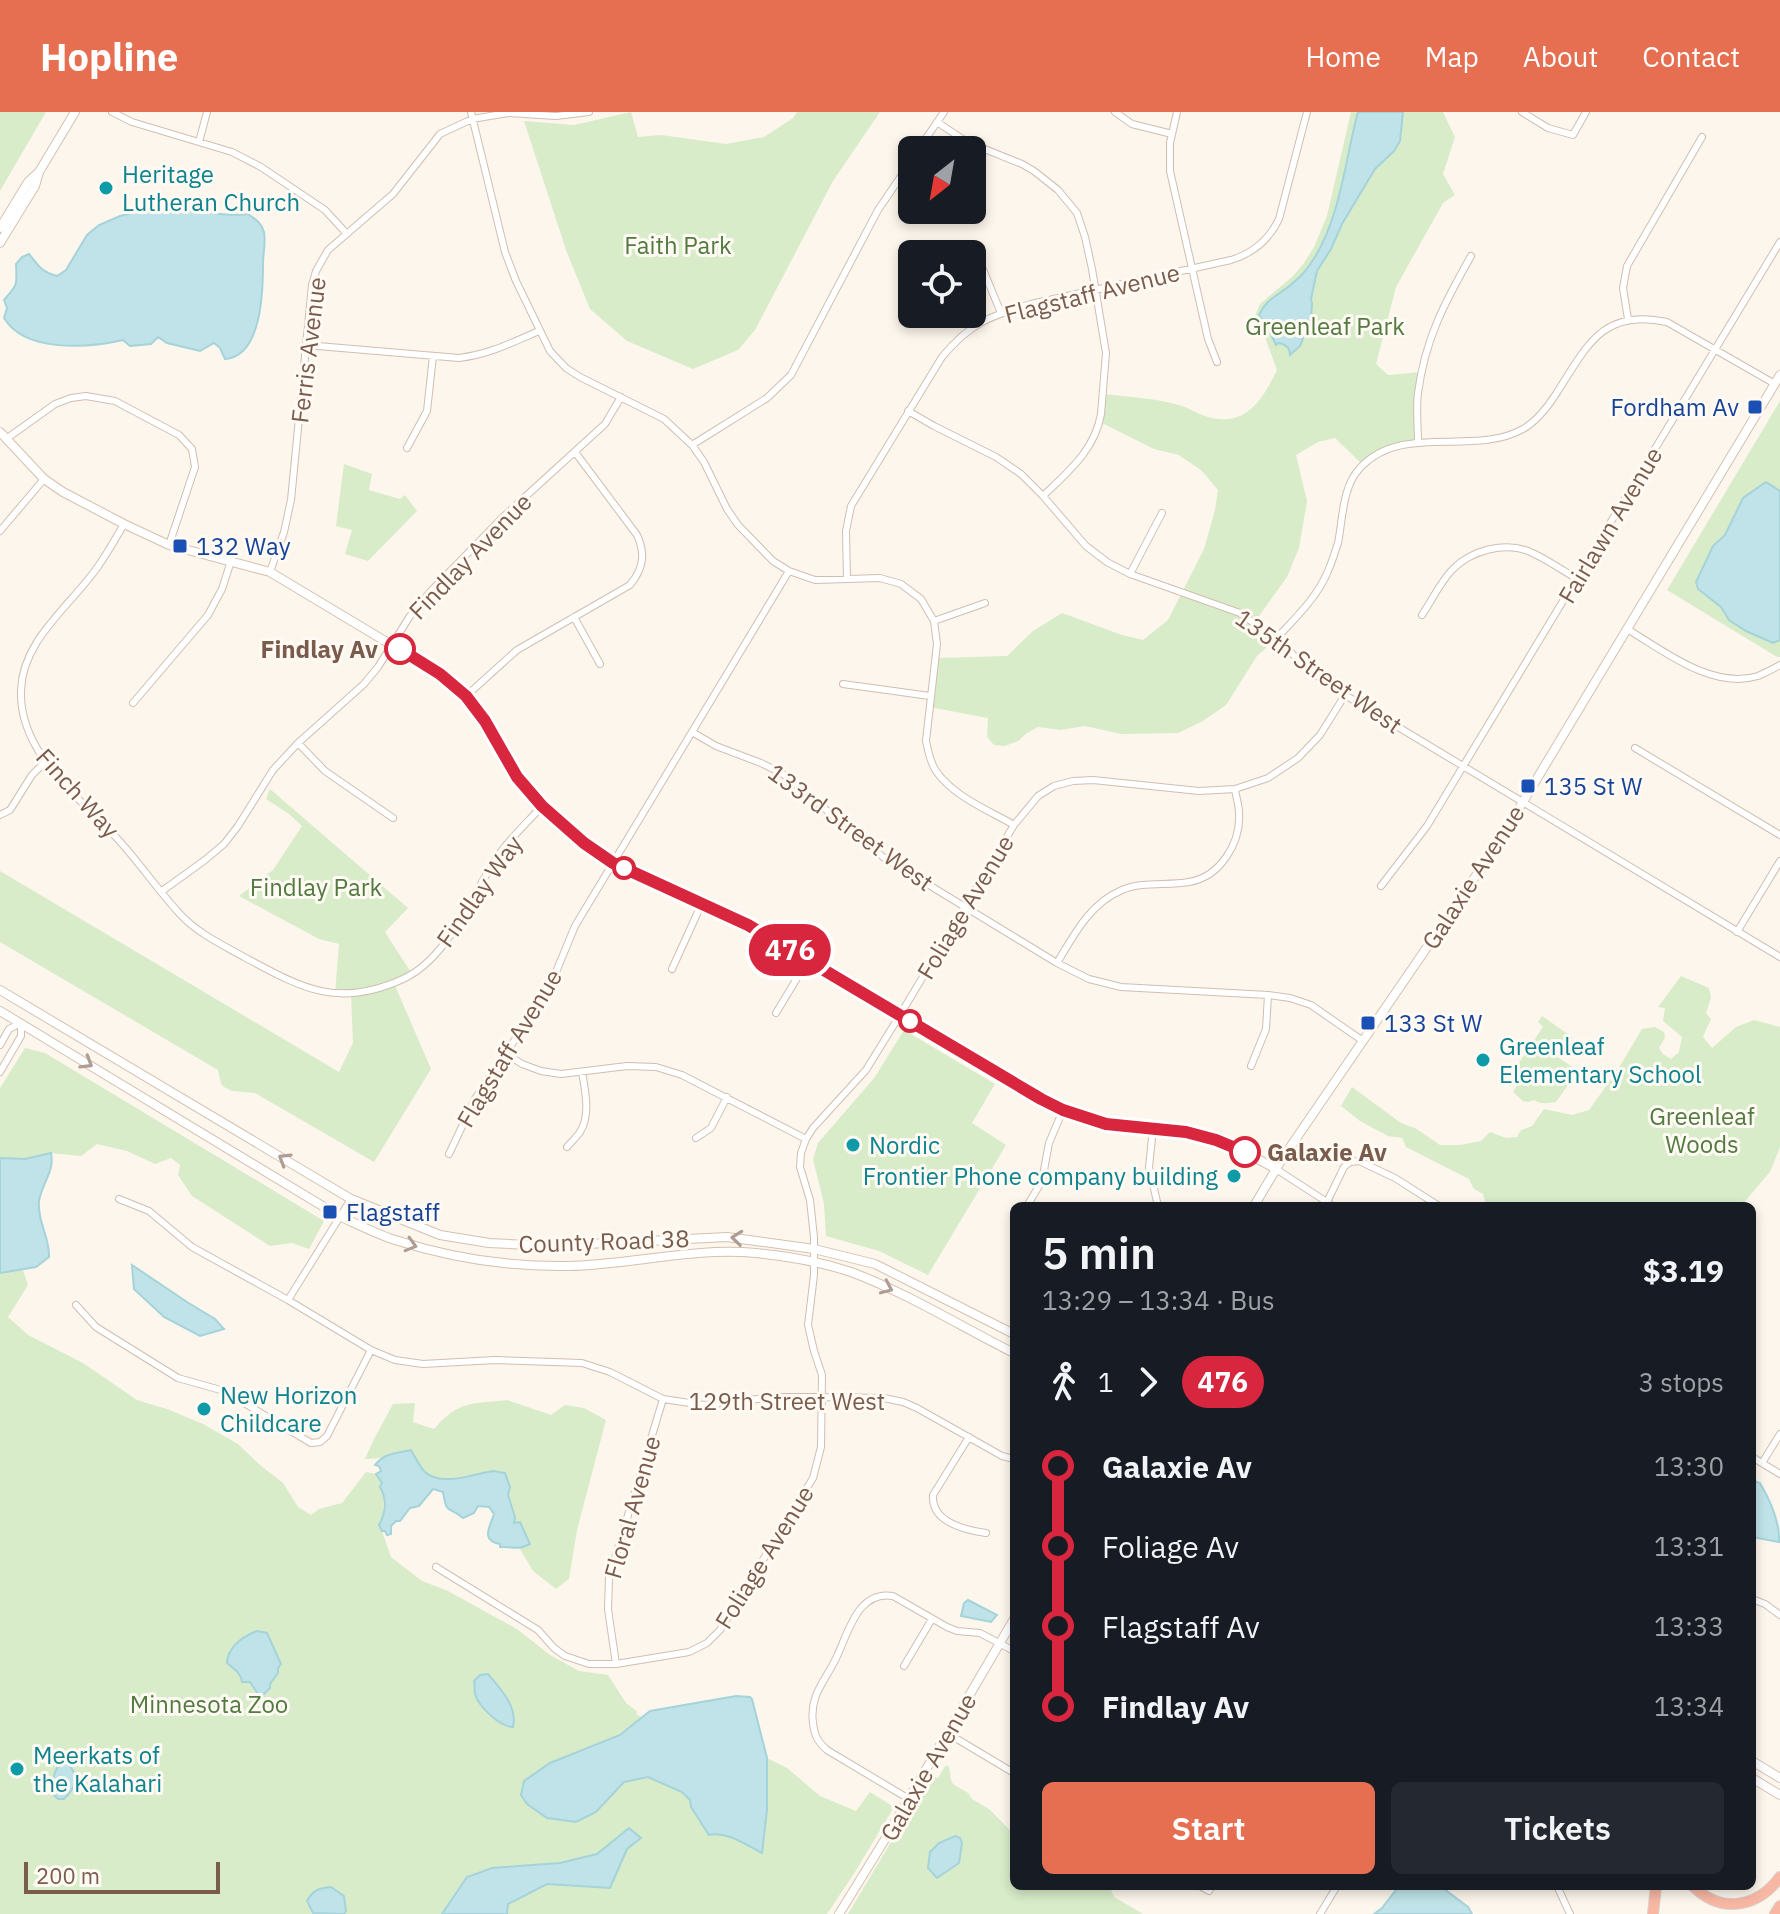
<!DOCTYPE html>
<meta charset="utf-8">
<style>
:root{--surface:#171b24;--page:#242831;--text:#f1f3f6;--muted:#9ea1a6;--accent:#e76f51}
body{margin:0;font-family:"IBM Plex Sans",sans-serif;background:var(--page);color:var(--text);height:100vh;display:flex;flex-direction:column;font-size:30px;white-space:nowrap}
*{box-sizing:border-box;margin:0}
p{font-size:26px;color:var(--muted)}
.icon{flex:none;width:44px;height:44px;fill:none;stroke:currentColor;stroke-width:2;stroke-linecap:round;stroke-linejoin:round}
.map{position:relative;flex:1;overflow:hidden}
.drawer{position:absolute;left:1010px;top:1090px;width:746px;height:688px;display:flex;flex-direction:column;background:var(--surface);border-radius:12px;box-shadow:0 4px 12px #0003}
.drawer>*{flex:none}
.badge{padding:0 16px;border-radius:26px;font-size:28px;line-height:52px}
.needle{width:52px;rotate:211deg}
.buttons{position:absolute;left:898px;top:24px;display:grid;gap:16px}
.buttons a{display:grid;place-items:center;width:88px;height:88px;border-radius:12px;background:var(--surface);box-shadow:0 4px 12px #0003;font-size:40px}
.scale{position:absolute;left:24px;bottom:20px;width:196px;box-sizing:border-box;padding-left:8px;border:4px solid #7a5c4d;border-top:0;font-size:22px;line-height:28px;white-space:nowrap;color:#7a5c4d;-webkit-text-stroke:6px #fffaf3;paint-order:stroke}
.map>.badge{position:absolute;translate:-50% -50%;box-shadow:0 0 0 4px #fff}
.legs{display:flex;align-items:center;gap:12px;height:88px;padding:0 32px;font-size:26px}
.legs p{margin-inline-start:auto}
.headline{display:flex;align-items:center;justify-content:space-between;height:136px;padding:0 32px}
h1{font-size:44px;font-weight:600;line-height:60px}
.action{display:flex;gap:16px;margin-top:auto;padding:16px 32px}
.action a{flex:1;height:92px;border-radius:12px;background:var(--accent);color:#fff;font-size:32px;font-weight:600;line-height:92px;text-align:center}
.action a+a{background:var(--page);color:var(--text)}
ul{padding:0 32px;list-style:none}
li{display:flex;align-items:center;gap:28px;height:80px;font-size:30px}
li i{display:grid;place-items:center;width:12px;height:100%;margin:0 10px;background:currentColor}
li i::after{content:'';width:20px;height:20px;margin:-10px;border:6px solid;border-radius:50%;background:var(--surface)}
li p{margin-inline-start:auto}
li:first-child i{background:linear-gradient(#0000 50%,currentColor 0)}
li:last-child i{background:linear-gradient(currentColor 50%,#0000 0)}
header{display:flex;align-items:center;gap:48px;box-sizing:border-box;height:112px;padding:0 40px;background:var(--accent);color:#fff}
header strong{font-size:38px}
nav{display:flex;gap:44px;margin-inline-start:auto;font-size:28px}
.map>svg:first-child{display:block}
.green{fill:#d8ecc9}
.water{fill:#bfe3e8;stroke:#a5d3da;stroke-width:2}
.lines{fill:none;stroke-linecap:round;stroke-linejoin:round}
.street-casing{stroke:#d1beb0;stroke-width:8}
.secondary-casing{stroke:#d6c0b0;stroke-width:10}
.highway-casing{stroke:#dad1cd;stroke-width:12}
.street{stroke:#fff;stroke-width:6}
.secondary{stroke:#fff;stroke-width:8}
.highway{stroke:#f7b7a3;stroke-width:10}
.oneway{stroke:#af9d94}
.line-1-casing{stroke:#fff;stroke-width:18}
.line-1{stroke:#d7263d;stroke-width:12}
.culture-dot{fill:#0f9aa8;stroke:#fffaf3;stroke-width:3}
.transit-dot{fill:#1a4fb4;stroke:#fffaf3;stroke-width:3}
.stop-1-dot{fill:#fff;stroke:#d7263d;stroke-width:4}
.labels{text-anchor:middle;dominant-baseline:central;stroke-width:6;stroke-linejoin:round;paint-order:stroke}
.culture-label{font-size:24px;fill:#0d838f;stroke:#fffaf3;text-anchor:start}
.park-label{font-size:24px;fill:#537a41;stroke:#fffaf3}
.street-label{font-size:24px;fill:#7a5c4d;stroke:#fffaf3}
.transit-label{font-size:24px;fill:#164399;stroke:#fffaf3;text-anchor:start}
.stop-label{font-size:24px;font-weight:bold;fill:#7a5c4d;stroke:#fffaf3;text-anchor:end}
</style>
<header>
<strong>Hopline</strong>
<nav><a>Home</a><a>Map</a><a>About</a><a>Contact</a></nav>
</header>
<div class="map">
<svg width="1780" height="1802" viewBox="0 0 1780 1802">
<rect width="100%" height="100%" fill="#fdf6ec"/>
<path class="green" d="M0,0H46L0,79Z
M631,0L638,25L661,23L726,32L764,25L793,6L797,0H880L833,69L755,218L738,238L693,257L627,229L590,197L566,138L524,9L574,13Z
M1351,0H1443L1455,25L1443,62L1455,83L1443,91L1396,175L1376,252L1388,263L1422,260L1418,331L1384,337L1363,353L1335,326L1318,330L1296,343L1307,389L1299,436L1287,465L1254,511L1276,527L1257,544L1226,593L1203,609L1178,621L1121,622L1085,614L1060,618L1038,615L1027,621L1018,629L1005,634L994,633L987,625L988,606L929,595L935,546L1007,544L1033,519L1062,501L1122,523L1143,528L1168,508L1204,437L1215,398L1218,378L1202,359L1179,343L1154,337L1100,310L1104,282C1128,285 1155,286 1179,293C1187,295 1194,300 1202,303C1243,318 1261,291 1277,258L1263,220L1255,204L1260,192L1293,164L1304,151L1314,135L1327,104Z
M1780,289V545H1777L1667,478Z
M344,352L372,362L369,378L400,387L405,383L417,399L368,449L345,442L352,418L336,414Z
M270,677L408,796L385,820L412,862L394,871L431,957L374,1050L255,981L232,979L224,975L221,972L218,958L0,830V759L339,960L353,931L351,882L335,881L339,832L319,827L239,784L273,758L302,714L289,702L266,687Z
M1681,864L1709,876L1711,886L1706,901L1711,907L1703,925L1712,936L1736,915L1754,908L1780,915V1035L1770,1060L1741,1094H1520L1517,1090L1514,1094H1486L1483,1082L1474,1077L1469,1067L1406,1035L1402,1026L1388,1024L1360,1009L1341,994L1352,975L1401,1011L1415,1016L1440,1033H1460L1481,1029L1490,1020L1506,1026L1517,1025L1521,1018L1532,1014L1544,997L1572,1003L1589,998L1617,959L1642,917L1655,915L1664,920L1665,926L1659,936L1663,942L1671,947L1679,940L1682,925L1663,909L1665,896L1658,895Z
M1542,904L1572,925L1558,945L1578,959L1556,990C1547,991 1541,993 1534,988L1529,990L1523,989L1513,980L1519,970L1510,964L1543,915L1538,910Z
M904,918L995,972L972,1011L1006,1033L928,1163L879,1139L826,1124L824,1092L813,1047L818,1031L875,965Z
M25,936L45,941L324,1109L309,1137L292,1131L270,1134L192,1084L178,1063L180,1053L171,1046L155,1052L127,1039L97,1032L81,1044L51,1041L24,1047L0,1046V976Z
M23,1158L28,1173L8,1205L28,1223L83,1251L137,1288L167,1297L203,1312L238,1332L260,1353L283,1371L298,1395L311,1403L319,1397L342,1391L366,1360L376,1362L382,1371L381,1378L384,1381L382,1419L391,1445L422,1469L448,1479L517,1517L550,1543L579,1559L608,1563L626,1591L638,1600L636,1602L766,1675L767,1646L787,1656L820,1684L856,1699L870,1680L894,1695L855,1760L827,1802H0V1161Z
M507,1288L551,1303L565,1293L584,1296L606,1308L577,1418L569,1467L556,1477L533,1459L520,1437L529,1432L520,1411L514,1412C517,1393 503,1375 493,1359L483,1363H468L442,1368L431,1365L418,1351L398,1341L388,1342L380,1346L365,1347L373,1329L393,1292L415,1291L413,1310L434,1317C459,1288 472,1292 507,1288Z
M946,1653L949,1655L951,1668L953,1672L968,1681L972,1687L989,1697L1014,1722V1774H1109L1114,1785L1143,1802H848L931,1663L938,1666Z"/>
<path class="water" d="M1358,0H1403L1400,29L1394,39L1375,57L1342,112L1331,137L1317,159L1311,187L1312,192L1311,206L1300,234L1290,243C1290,235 1285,232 1278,231L1276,233L1267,214L1259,203C1267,185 1282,182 1295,169C1303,163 1310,153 1315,145C1341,102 1345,48 1358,0Z
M184,94C206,100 225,105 248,102C255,107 262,111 264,120C266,130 263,141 263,151C263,179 262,244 225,247L220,236L214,231L200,239L167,231L158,225L151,232L130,234L123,228C88,236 25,241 4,206L7,196L4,188C18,172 17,173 16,152L22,145L29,142C40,155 40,159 57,164L66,158L87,123L99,113L120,104L139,99Z
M1766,370L1780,379V528L1773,531L1746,519L1729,508L1721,495L1698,477L1696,470L1713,434L1725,423L1743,386Z
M51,1041C55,1059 42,1071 39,1089C37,1109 50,1126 49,1145L36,1155L0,1161V1046L25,1047Z
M132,1153L187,1190L215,1207L224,1217L200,1224L164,1205L134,1177Z
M411,1338C415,1345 419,1354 425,1360C441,1375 473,1362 493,1359C494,1359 504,1361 505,1361L510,1375L508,1383L515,1405L514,1411L520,1410L530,1432C516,1439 513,1434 500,1435V1432C480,1428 490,1415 494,1402L489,1395L478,1394L474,1401L463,1406C448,1393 447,1404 443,1380L433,1377L419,1394L410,1396L400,1409H396L391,1414V1422L387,1423L385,1419H382L379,1413C386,1400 387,1387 380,1375L382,1371L376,1362L381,1359L379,1354L375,1353C384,1341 397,1341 411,1338Z
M1752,1368L1760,1371C1770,1388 1780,1410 1779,1430L1752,1425Z
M968,1488L997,1503L991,1510L961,1504L964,1491Z
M257,1519L267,1521L281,1552L278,1556V1561L270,1572V1576L262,1584L258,1582L250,1570H242C241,1561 234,1557 227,1551C228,1535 242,1525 257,1519Z
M488,1562C500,1576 518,1595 513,1615C500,1615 479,1595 475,1582C474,1578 475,1573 474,1569L480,1563Z
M736,1584L750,1585L752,1587L767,1646V1698L762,1741C746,1733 727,1719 709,1723L691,1695L690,1688L682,1680L648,1665L624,1670L596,1700L576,1710L547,1706L527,1692L521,1683L524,1669L550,1651L620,1623L650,1599Z
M67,1651C81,1665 76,1675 64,1687H58L54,1683C53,1670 51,1653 67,1651Z
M629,1716L641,1726L627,1737L610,1776L547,1772L508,1792L507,1802H442L467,1765L492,1756L560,1751L597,1742Z
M955,1724L960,1726L962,1731L959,1751L937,1766L928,1756L930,1740L939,1731Z
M1399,1774H1440L1468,1795L1472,1802H1374L1382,1796Z
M331,1775L344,1784L346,1799L344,1802L313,1801L307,1789C313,1778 319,1776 331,1775Z"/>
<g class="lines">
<defs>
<path id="street" d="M112,0L132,10L232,40L261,55L325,98L346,121
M471,0L505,140L516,169L550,239L566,256L580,265L664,307L692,333L704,350L727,397L738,413L773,449L789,459L815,468L880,466L901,472L921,487L934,509L937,532L926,629C928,639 930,650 936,659C953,684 988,698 1014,713
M1115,0L1132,12L1172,22
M1177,0L1170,31V59L1208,227L1217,250
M1522,0L1548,16L1573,23L1586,0
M937,10L967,30L1022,52L1034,59L1058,78L1077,101L1085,125L1092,157L1106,241L1101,302C1095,338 1068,360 1043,384
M199,30L207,0
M918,38L944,0
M982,155L1001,201
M1628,207L1623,176L1627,154L1702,25
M306,233L459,246C490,242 511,231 539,219
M908,299L934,314L996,345L1021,362L1043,384L1086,434L1107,450L1130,462L1240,501L1276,527L1313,561L1345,583L1780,845
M6,327L55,292L71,286L86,284L115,289L179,323L192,337L195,355L169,433
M1418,331C1418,315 1416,297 1418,281C1425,227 1445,190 1471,144
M692,333L767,286L791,263L878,98L912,48
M407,336L427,299L433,244
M124,412C116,426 108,440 99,453C72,493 22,527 21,579C19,639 75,682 113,722C137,747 156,776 179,801C197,821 221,832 244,845C302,876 337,897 403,867C449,846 471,783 498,744C510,726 528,710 542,694
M0,419L44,367
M270,460L284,420L291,388L312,173L316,159L328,138L393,82L440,22L472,7L508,1L556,4L589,0
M1130,462L1162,401
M847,467L846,419L851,394L942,245C970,211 990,204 1031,192L1231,148C1254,141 1269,128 1279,107L1307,0
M1422,503C1432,488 1441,469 1453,457C1472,438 1504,430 1528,439C1545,446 1562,458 1577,467
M574,505L600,552
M934,509L985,491
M1627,517C1664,539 1712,578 1758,564C1765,561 1773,557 1780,553
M1276,527C1295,506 1317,486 1328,459C1332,450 1335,440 1338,431C1343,406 1342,375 1360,356C1402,310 1473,345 1523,317C1537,309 1547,296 1556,282C1587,234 1602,196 1667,210L1775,272
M843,572L930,584
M466,584L517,538L630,473C643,457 646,442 637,423L575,340
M133,591L208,503L222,477L231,449
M692,620L716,634L761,651L783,662L883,745L1057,851L1089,867L1121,875L1268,883L1290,886L1311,893L1363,929
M298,631L325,659L393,706
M1635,636L1780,723
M0,703L10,698L32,663L45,650
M1381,774L1427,714L1780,130
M162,779L205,748L224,732L238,714L273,658L298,631L364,572L378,555L410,504L430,480L502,406L605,312L621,285
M1737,820L1780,749
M1057,851C1074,823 1090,791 1122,778C1143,769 1167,774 1189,770C1220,765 1241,731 1239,701C1239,693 1236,685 1235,677
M672,857L702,791
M776,901L808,848
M0,933L9,917L21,911V924L0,960
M505,941L522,952L541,959L561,962L627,954L656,955L682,963L806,1027
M1251,954L1266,917L1268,883
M1153,1016L1149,1055L1158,1094
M696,1026L711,1016L727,985
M567,1035C571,1030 577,1025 580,1020C591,1003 585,978 582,960
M449,1042L475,987L549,877L575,814L789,459
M1276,1057L1333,1094
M119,1087L149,1099L192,1135L288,1188L371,1238L395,1248L423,1252L495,1248L582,1251L610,1260L663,1287L703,1293L775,1285H823L884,1286L903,1290L917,1296L1002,1344L1014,1347
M1327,1090L1344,1055L1350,1050L1359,1049L1395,1066L1439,1094
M1027,1094L1042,1069L1049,1031L1063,998
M288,1188L351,1087
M76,1193L96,1215L178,1266L224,1279L311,1331L320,1330L327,1324L371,1238
M969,1325L933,1383C931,1410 965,1418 986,1421
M1752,1345L1780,1362
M1762,1351L1780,1322
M436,1455L538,1518L554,1536L565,1544L589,1552H616L689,1540L707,1531L720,1518L813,1366L821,1335L822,1263L814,1239L808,1213L814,1163V1125L810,1088L800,1055L801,1041L806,1027L813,1016L866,958L900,903L1014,713L1038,684L1054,674L1073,669L1093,668L1199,679L1235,677L1268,666L1298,646L1320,623L1345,583
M1752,1487L1765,1492L1780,1503
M616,1552L608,1497L609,1466L663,1287
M904,1554L932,1507
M947,1621L1014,1661
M909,1687L827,1638C818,1630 814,1623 813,1611C809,1581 827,1568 838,1542C849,1518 859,1478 893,1484L947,1515L957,1519L980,1521L1014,1539
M1200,1774L1209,1779L1212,1774
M1557,1774L1570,1802
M1320,1802L1337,1774"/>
<path id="secondary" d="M0,116L28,70L39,60L75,0
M0,131L35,74L39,60
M0,320L44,367L63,380L124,412L169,433L270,460L440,562L466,584L485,609L517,665L542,694L584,731L613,751L748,813L1041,987C1061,997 1082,1006 1104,1011C1130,1017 1158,1016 1184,1020C1218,1025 1247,1041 1276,1057
M0,878L351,1087L440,1123L489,1131L547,1134L727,1125L814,1137L875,1152L1014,1222
M0,899L339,1104C357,1112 376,1122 395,1128C451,1146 509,1155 568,1154C630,1153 693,1135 756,1141C787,1144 821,1150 851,1160C905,1180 962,1215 1014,1241
M1254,1094L1282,1047L1497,733L1780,263
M1752,1649L1780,1666
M1752,1666L1780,1683
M839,1802L884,1729L1014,1507"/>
<path id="highway" d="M1693,1774C1721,1802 1757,1796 1780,1765
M1653,1802L1656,1774
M1775,1802L1780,1794"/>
</defs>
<use href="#street" class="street-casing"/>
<use href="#secondary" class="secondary-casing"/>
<use href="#highway" class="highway-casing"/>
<use href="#street" class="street"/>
<use href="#secondary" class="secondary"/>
<use href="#highway" class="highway"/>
</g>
<defs><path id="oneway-chevron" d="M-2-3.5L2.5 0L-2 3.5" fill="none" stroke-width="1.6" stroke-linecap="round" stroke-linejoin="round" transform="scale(2)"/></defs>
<g class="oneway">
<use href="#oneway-chevron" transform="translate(87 951) rotate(31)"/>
<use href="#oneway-chevron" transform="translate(284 1047) rotate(-149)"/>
<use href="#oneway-chevron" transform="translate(737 1126) rotate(-174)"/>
<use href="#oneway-chevron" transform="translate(411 1133) rotate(16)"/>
<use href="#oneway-chevron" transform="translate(887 1176) rotate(24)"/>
</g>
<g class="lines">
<defs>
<path id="line-1" d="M400,537L440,562L466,584L485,609L517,665L542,694L584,731L613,751L748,813L1041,987L1063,998L1106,1012L1186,1020L1216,1028L1245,1040"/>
</defs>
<use href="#line-1" class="line-1-casing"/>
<use href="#line-1" class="line-1"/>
</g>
<g class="culture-dot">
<circle cx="106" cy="76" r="8"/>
<circle cx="1483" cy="948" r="8"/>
<circle cx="853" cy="1033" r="8"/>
<circle cx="1234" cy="1064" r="8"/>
<circle cx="204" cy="1297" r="8"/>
<circle cx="17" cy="1657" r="8"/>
</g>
<g class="transit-dot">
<rect x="1747" y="287" width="16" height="16" rx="4"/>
<rect x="172" y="426" width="16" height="16" rx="4"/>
<rect x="1520" y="666" width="16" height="16" rx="4"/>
<rect x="1360" y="903" width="16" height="16" rx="4"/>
<rect x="322" y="1092" width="16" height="16" rx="4"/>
</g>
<g class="stop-1-dot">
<circle cx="400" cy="537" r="14"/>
<circle cx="624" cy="756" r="10"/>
<circle cx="910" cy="909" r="10"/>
<circle cx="1245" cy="1040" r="14"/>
</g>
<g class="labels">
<g class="culture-label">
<text x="122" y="62">Heritage<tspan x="122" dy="28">Lutheran Church</tspan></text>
<text x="1499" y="934">Greenleaf<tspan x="1499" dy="28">Elementary School</tspan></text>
<text x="869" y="1033">Nordic</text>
<text x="1218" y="1064" text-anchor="end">Frontier Phone company building</text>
<text x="220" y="1283">New Horizon<tspan x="220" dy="28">Childcare</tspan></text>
<text x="33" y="1643">Meerkats of<tspan x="33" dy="28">the Kalahari</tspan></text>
</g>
<g class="park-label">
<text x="678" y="133">Faith Park</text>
<text x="1325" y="214">Greenleaf Park</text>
<text x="316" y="775">Findlay Park</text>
<text x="1702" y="1004">Greenleaf<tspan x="1702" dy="28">Woods</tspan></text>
<text x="209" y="1592">Minnesota Zoo</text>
</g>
<g class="street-label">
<text transform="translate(1092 181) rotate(-14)">Flagstaff Avenue</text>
<text transform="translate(308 238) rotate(-83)">Ferris Avenue</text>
<text transform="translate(1610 413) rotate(-59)">Fairlawn Avenue</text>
<text transform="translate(470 444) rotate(-46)">Findlay Avenue</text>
<text transform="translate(1319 559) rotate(35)">135th Street West</text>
<text transform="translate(78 681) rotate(48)">Finch Way</text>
<text transform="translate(851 715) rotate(36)">133rd Street West</text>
<text transform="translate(1473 765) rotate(-57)">Galaxie Avenue</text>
<text transform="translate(479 779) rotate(-55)">Findlay Way</text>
<text transform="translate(965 795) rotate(-59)">Foliage Avenue</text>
<text transform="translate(509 936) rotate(-59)">Flagstaff Avenue</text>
<text transform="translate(604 1129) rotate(-2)">County Road 38</text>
<text x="787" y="1289">129th Street West</text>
<text transform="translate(632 1395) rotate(-74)">Floral Avenue</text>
<text transform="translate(764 1445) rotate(-58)">Foliage Avenue</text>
<text transform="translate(928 1655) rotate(-60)">Galaxie Avenue</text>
</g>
<g class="transit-label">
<text x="1739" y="295" text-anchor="end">Fordham Av</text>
<text x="196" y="434">132 Way</text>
<text x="1544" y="674">135 St W</text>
<text x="1384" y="911">133 St W</text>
<text x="346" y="1100">Flagstaff</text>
</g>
<g class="stop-label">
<text x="378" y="537">Findlay Av</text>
<text x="1267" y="1040" text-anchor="start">Galaxie Av</text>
</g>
</g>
</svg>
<div class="buttons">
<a><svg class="needle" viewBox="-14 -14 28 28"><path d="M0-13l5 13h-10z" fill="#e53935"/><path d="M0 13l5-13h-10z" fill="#9ea1a6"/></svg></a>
<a><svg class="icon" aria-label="locate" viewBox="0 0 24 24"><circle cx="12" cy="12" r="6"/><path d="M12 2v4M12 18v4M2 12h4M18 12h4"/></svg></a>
</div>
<div class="scale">200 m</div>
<b class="badge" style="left:790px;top:838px;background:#d7263d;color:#fff">476</b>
<section class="drawer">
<div class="headline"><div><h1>5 min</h1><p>13:29 – 13:34 · Bus</p></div><b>$3.19</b></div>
<div class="legs"><svg class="icon" aria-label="walk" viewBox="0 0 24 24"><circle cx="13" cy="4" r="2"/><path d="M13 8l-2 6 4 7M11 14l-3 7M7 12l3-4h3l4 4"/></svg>1<svg class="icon" aria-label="forward" viewBox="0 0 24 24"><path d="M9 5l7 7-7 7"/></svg><b class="badge" style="background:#d7263d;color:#fff">476</b><p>3 stops</p></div>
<ul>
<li><i style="color:#d7263d"></i><b>Galaxie Av</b><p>13:30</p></li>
<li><i style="color:#d7263d"></i><span>Foliage Av</span><p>13:31</p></li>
<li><i style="color:#d7263d"></i><span>Flagstaff Av</span><p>13:33</p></li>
<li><i style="color:#d7263d"></i><b>Findlay Av</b><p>13:34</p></li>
</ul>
<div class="action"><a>Start</a><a>Tickets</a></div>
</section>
</div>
